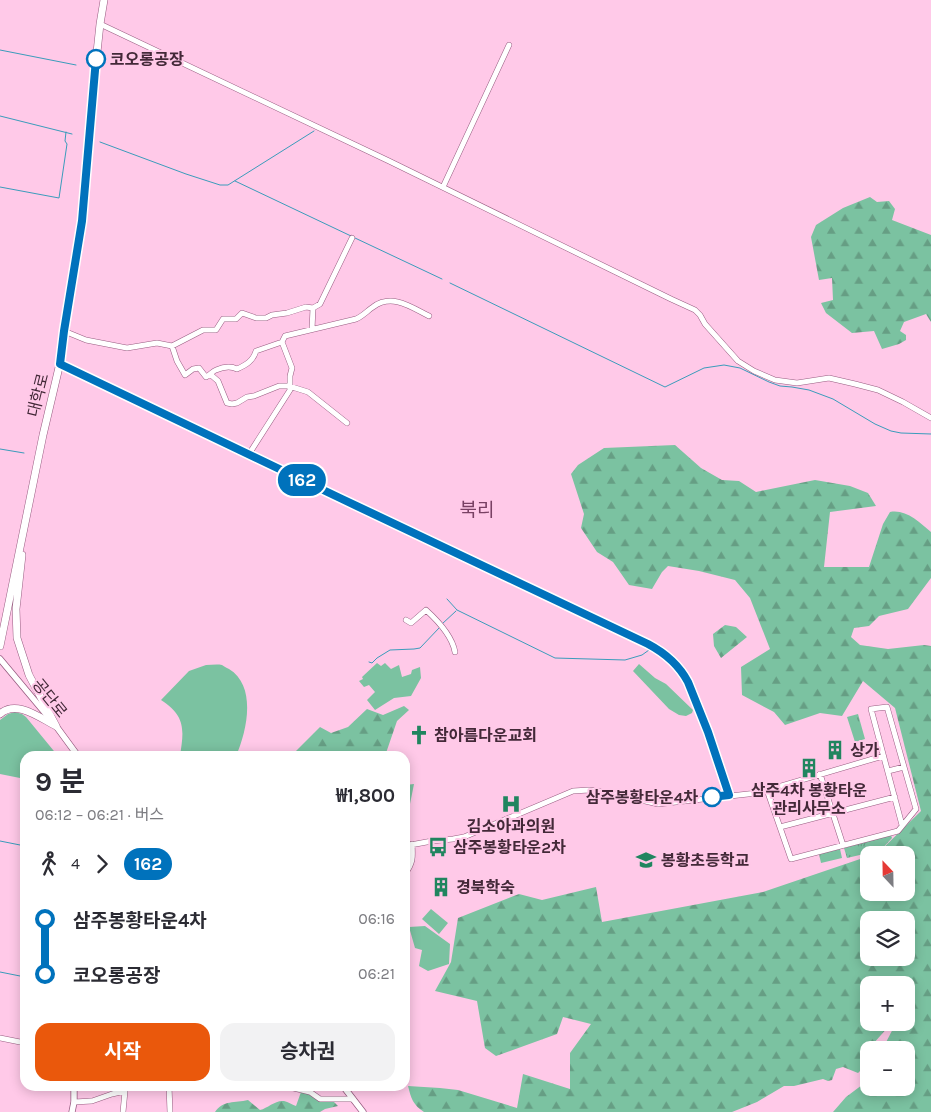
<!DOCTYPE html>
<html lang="ko">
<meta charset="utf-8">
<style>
:root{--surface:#fff;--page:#f2f2f3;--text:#2b2b33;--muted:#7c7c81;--accent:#ea580c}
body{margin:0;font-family:Karla,"Noto Sans KR",sans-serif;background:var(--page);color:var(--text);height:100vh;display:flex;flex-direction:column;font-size:19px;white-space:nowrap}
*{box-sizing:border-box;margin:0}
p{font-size:16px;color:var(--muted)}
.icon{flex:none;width:28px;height:28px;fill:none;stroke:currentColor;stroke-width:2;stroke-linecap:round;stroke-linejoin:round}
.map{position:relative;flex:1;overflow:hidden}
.panel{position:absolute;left:20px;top:751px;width:390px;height:340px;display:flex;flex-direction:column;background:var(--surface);border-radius:15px;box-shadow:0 2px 12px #0003}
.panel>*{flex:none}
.badge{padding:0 10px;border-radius:16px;font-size:18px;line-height:32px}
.needle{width:32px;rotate:338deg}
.fabs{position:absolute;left:860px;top:846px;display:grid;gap:10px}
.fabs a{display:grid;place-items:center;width:55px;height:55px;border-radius:10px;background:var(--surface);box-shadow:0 2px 12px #0003;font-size:25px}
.map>.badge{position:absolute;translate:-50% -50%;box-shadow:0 0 0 2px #fff}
.legs{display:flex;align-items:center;gap:8px;height:55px;padding:0 15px;font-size:16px}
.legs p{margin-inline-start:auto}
.overview{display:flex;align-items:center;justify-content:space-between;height:85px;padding:0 15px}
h1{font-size:28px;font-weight:700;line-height:38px}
.cta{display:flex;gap:10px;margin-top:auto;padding:10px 15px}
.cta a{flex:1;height:58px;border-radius:15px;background:var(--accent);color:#fff;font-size:20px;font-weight:700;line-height:58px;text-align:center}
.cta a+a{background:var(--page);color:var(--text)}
ul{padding:0 15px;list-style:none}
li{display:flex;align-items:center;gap:18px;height:55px;font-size:19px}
li i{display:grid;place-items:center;width:8px;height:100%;margin:0 6px;background:currentColor}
li i::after{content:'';width:12px;height:12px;margin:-6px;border:4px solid;border-radius:50%;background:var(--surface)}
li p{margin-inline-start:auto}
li:first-child i{background:linear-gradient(#0000 50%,currentColor 0)}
li:last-child i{background:linear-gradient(currentColor 50%,#0000 0)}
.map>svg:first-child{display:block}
.green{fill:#7bc2a1}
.forest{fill:url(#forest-firs);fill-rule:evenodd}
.park{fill:url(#park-tufts)}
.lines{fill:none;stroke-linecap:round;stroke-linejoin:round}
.stream{stroke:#3a9cbb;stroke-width:1}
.minor-casing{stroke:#985c81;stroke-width:6}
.tertiary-casing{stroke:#985c81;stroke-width:7}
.secondary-casing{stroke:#985c81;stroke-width:8}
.minor{stroke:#fff;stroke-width:5}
.tertiary{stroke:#fff;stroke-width:5.5}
.secondary{stroke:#fff;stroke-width:7}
.line-1-casing{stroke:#fff;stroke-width:11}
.line-1{stroke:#0072bc;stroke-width:8}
.stop-1-dot{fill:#fff;stroke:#0072bc;stroke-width:2.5}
.labels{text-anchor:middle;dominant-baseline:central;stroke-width:4;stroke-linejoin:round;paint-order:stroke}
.stop-label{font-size:16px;font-weight:bold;fill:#432938;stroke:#ffc9e8;text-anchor:start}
.street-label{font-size:16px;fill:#432938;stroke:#ffc9e8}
.poi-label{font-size:16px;font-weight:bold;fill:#432938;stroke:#ffc9e8;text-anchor:start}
.quarter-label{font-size:19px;fill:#794164;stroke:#ffc9e8}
</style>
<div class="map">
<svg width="931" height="1112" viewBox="0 0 931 1112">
<defs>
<pattern id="forest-firs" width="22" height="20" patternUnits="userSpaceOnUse" patternTransform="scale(1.25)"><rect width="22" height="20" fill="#7bc2a1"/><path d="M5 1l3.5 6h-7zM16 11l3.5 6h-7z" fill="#669e84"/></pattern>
<pattern id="park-tufts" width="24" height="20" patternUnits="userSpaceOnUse" patternTransform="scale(1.25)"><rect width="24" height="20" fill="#7bc2a1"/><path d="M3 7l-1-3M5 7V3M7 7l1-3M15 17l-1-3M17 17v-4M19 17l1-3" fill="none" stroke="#669e84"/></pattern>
</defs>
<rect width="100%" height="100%" fill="#ffc9e8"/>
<path class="green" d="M377,663L381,666L385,663L391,669L399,665L402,677L411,674L412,670L420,667L421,678L411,696L394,698L375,710L367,700L375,692L369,685L364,687L359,681L363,679L362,677Z
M639,664L655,678L666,684L693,710L692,713L686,716L679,715L669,709L633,671Z
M206,665C211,665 217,664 222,665C224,666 226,668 229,669C257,686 247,731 236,756H180C184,730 186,716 161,700L189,671Z
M15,712L22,714L26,717L58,756H25V779L0,774V720L8,714Z
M431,909L448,923L439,934L422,919Z
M425,926L450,944L449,964L428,971L419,966L422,950L415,948L409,927Z"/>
<path class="forest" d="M870,197L877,202L889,201L895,209L892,220L931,235V322L926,314L904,322L900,331L906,335V340L899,344L882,349L874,331L852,333L826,313L821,303L833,300L832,278L819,280L811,237L816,225L843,208Z
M675,445L701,468L722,480L739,481L756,492L815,480L850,486L868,493L876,506L830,512L824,567H869L883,524L890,512C906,509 919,522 931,532V578L908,609L879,616L869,626L854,628L851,637L860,645L888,649L924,645L931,646V1112H833L846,1097L866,1082L869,1076V1088H906V1050H882L896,1023L906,1022V985H869V1022L895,1023L889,1026L865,1053L861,1070L858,1073L843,1067L836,1069L832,1080L828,1081L823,1079L794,1086H784L757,1102L732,1112H424C413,1105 411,1098 408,1086L440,1088L458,1090L517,1108L523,1074L570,1089V1053L591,1024L563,1017L557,1034L496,1056L485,1048L477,1001L435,991L451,962L458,918L519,894L542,900L596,887L602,922L763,892L869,856V892H906V855H872L878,853L921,811L895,708L863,681L842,716L820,713L785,725L774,712L742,695L741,667L770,649L750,598L735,580L699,571L668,566L662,572L652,589L629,585L613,562L597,552L581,528L584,514L571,474L578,465L604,448ZM869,920H906V958H869Z
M725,625L736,627L747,637L721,658L714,646L713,634Z
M404,706L409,710L397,721L385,756H295L296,751L320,727L331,733L348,727L367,709L383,715Z
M414,784L409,809L405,810V785Z
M301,1092L333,1101L338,1106L325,1109L320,1112H215C223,1100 235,1103 248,1100L260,1110C268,1108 275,1100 284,1101C288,1102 293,1105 296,1106Z"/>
<path class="park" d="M858,714L865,739L855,742L847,717Z
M891,835L892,838L881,850L847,858L844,848Z
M840,849L842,858L821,863L819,854Z"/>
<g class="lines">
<path class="stream" d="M0,50L76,65
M0,116L72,134
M100,142L186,174L220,185H228L314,131
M235,181L351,236
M0,187L59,198L67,144L65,141L66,132
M355,238L442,279
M450,283L665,387L704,368L724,365L740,368L769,382L780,386L792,387L809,390L833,399L875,424L891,431L901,433L931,434
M0,449L24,453
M447,599L457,610L555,658L625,660L642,655L649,650
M442,624L456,611
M369,662L372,663L377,658L390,650L414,649L420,648L440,627
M0,841L25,846
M0,972L25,977"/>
<defs>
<path id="minor" d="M100,24L389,161L671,299L695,310L700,315L705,324L738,361L754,371L775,380L797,383L829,378L855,384L878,390L903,402L931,418
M443,187L509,45
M312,329L313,308
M64,331L86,340L127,348L157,343L172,346L203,330H216L223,319H236L242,313L256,318H266L272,315L287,313L306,307L313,308L320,304L352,238
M172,346L177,361L185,375L193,369L199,368L206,377C210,375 213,371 216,370C223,367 231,366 237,369C246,365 253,361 256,351L282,342L285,336L356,319C363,316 367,311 373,307C392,293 411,307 429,316
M60,363L342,499L648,644C665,653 679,665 689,682L708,733L729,795
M211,375L218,381L227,403L232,404L237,403L247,397L254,396L279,386H289L308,392L347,423
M249,454L290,390V376L292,368L282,342
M406,620L411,623L426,610C437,620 452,635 455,652
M888,771L904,767
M820,774L843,845
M767,790L791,859L898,831L916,809L887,707L871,709L902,825
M780,827L895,797
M405,846L432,841L453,839L464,837L573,791L589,790L611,793L658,804L757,793L883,756
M405,874C413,863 413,858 412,844
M0,1038L25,1043
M169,1086L170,1112
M285,1086L310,1092L320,1099H353
M74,1102L92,1101L112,1094L125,1091L124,1086
M123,1112L125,1091"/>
<path id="tertiary" d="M0,659L56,726L78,756
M343,1086L363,1112
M72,1112L74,1102V1086"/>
<path id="secondary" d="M22,555L16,609L17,638L29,675L56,726
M0,646L43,435L60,363L64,331L82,221L93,90L100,24L104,0
M0,714C16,699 40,718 56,726"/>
</defs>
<use href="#minor" class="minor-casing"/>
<use href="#tertiary" class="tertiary-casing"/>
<use href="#secondary" class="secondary-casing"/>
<use href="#minor" class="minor"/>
<use href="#tertiary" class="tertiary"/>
<use href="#secondary" class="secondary"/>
</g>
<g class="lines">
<defs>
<path id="line-1" d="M96,59L82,221L64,331L60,364L342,499L648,644C665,653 679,665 688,682L708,732L729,795L712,797"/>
</defs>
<use href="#line-1" class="line-1-casing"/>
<use href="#line-1" class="line-1"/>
</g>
<defs>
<symbol id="church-bare" viewBox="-9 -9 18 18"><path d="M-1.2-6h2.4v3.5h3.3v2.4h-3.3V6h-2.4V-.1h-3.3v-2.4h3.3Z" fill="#20855f" stroke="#ffc9e8" stroke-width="2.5" paint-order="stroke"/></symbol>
<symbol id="building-bare" viewBox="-9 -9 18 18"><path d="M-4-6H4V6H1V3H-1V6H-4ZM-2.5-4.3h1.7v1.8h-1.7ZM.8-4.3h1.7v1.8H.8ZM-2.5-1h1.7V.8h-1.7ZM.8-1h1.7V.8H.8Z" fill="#20855f" stroke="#ffc9e8" stroke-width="2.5" paint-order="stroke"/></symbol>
<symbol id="hospital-bare" viewBox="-9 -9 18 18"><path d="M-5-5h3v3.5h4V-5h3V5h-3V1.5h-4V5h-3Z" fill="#20855f" stroke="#ffc9e8" stroke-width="2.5" paint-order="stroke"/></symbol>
<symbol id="bus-bare" viewBox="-9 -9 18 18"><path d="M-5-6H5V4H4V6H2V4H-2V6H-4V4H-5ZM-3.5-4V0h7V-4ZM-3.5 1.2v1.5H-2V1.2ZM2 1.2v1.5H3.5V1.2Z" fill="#20855f" stroke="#ffc9e8" stroke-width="2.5" paint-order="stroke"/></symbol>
<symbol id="school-bare" viewBox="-9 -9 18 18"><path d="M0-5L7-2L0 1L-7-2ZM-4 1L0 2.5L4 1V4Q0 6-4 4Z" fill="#20855f" stroke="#ffc9e8" stroke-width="2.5" paint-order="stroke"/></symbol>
</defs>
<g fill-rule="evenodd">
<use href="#church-bare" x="405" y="721" width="28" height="28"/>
<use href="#building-bare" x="821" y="736" width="28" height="28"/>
<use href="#building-bare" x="795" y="754" width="28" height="28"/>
<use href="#hospital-bare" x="497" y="790" width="28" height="28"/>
<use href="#bus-bare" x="424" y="833" width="28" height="28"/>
<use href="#school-bare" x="632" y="846" width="28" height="28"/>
<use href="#building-bare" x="427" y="873" width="28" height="28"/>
</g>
<g class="stop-1-dot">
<circle cx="96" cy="59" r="9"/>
<circle cx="712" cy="797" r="9"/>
</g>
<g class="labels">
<g class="stop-label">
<text x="110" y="59">코오롱공장</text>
<text x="698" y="797" text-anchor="end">삼주봉황타운4차</text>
</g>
<g class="street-label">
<text transform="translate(38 395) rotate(-76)">대학로</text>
<text transform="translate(50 698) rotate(51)">공단로</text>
</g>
<g class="poi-label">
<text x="434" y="735">참아름다운교회</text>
<text x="850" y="750">상가</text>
<text x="809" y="790" text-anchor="middle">삼주4차 봉황타운<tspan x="809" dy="18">관리사무소</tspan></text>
<text x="511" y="826" text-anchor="middle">김소아과의원</text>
<text x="453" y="847">삼주봉황타운2차</text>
<text x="661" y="860">봉황초등학교</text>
<text x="456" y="887">경북학숙</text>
</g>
<g class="quarter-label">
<text x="477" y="510">북리</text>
</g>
</g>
</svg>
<div class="fabs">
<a><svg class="needle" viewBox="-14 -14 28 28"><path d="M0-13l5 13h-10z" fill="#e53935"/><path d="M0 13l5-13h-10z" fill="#7c7c81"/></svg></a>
<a><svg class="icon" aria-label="layers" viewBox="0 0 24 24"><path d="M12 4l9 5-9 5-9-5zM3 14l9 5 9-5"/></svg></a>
<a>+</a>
<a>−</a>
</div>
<b class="badge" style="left:302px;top:480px;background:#0072bc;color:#fff">162</b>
<section class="panel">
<div class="overview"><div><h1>9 분</h1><p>06:12 – 06:21 · 버스</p></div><b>₩1,800</b></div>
<div class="legs"><svg class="icon" aria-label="walk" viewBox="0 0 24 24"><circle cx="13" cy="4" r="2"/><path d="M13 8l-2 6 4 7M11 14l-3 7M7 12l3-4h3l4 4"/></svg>4<svg class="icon" aria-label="forward" viewBox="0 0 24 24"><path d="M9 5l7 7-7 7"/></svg><b class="badge" style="background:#0072bc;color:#fff">162</b></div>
<ul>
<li><i style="color:#0072bc"></i><b>삼주봉황타운4차</b><p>06:16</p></li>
<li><i style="color:#0072bc"></i><b>코오롱공장</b><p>06:21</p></li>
</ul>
<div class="cta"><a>시작</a><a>승차권</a></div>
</section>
</div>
